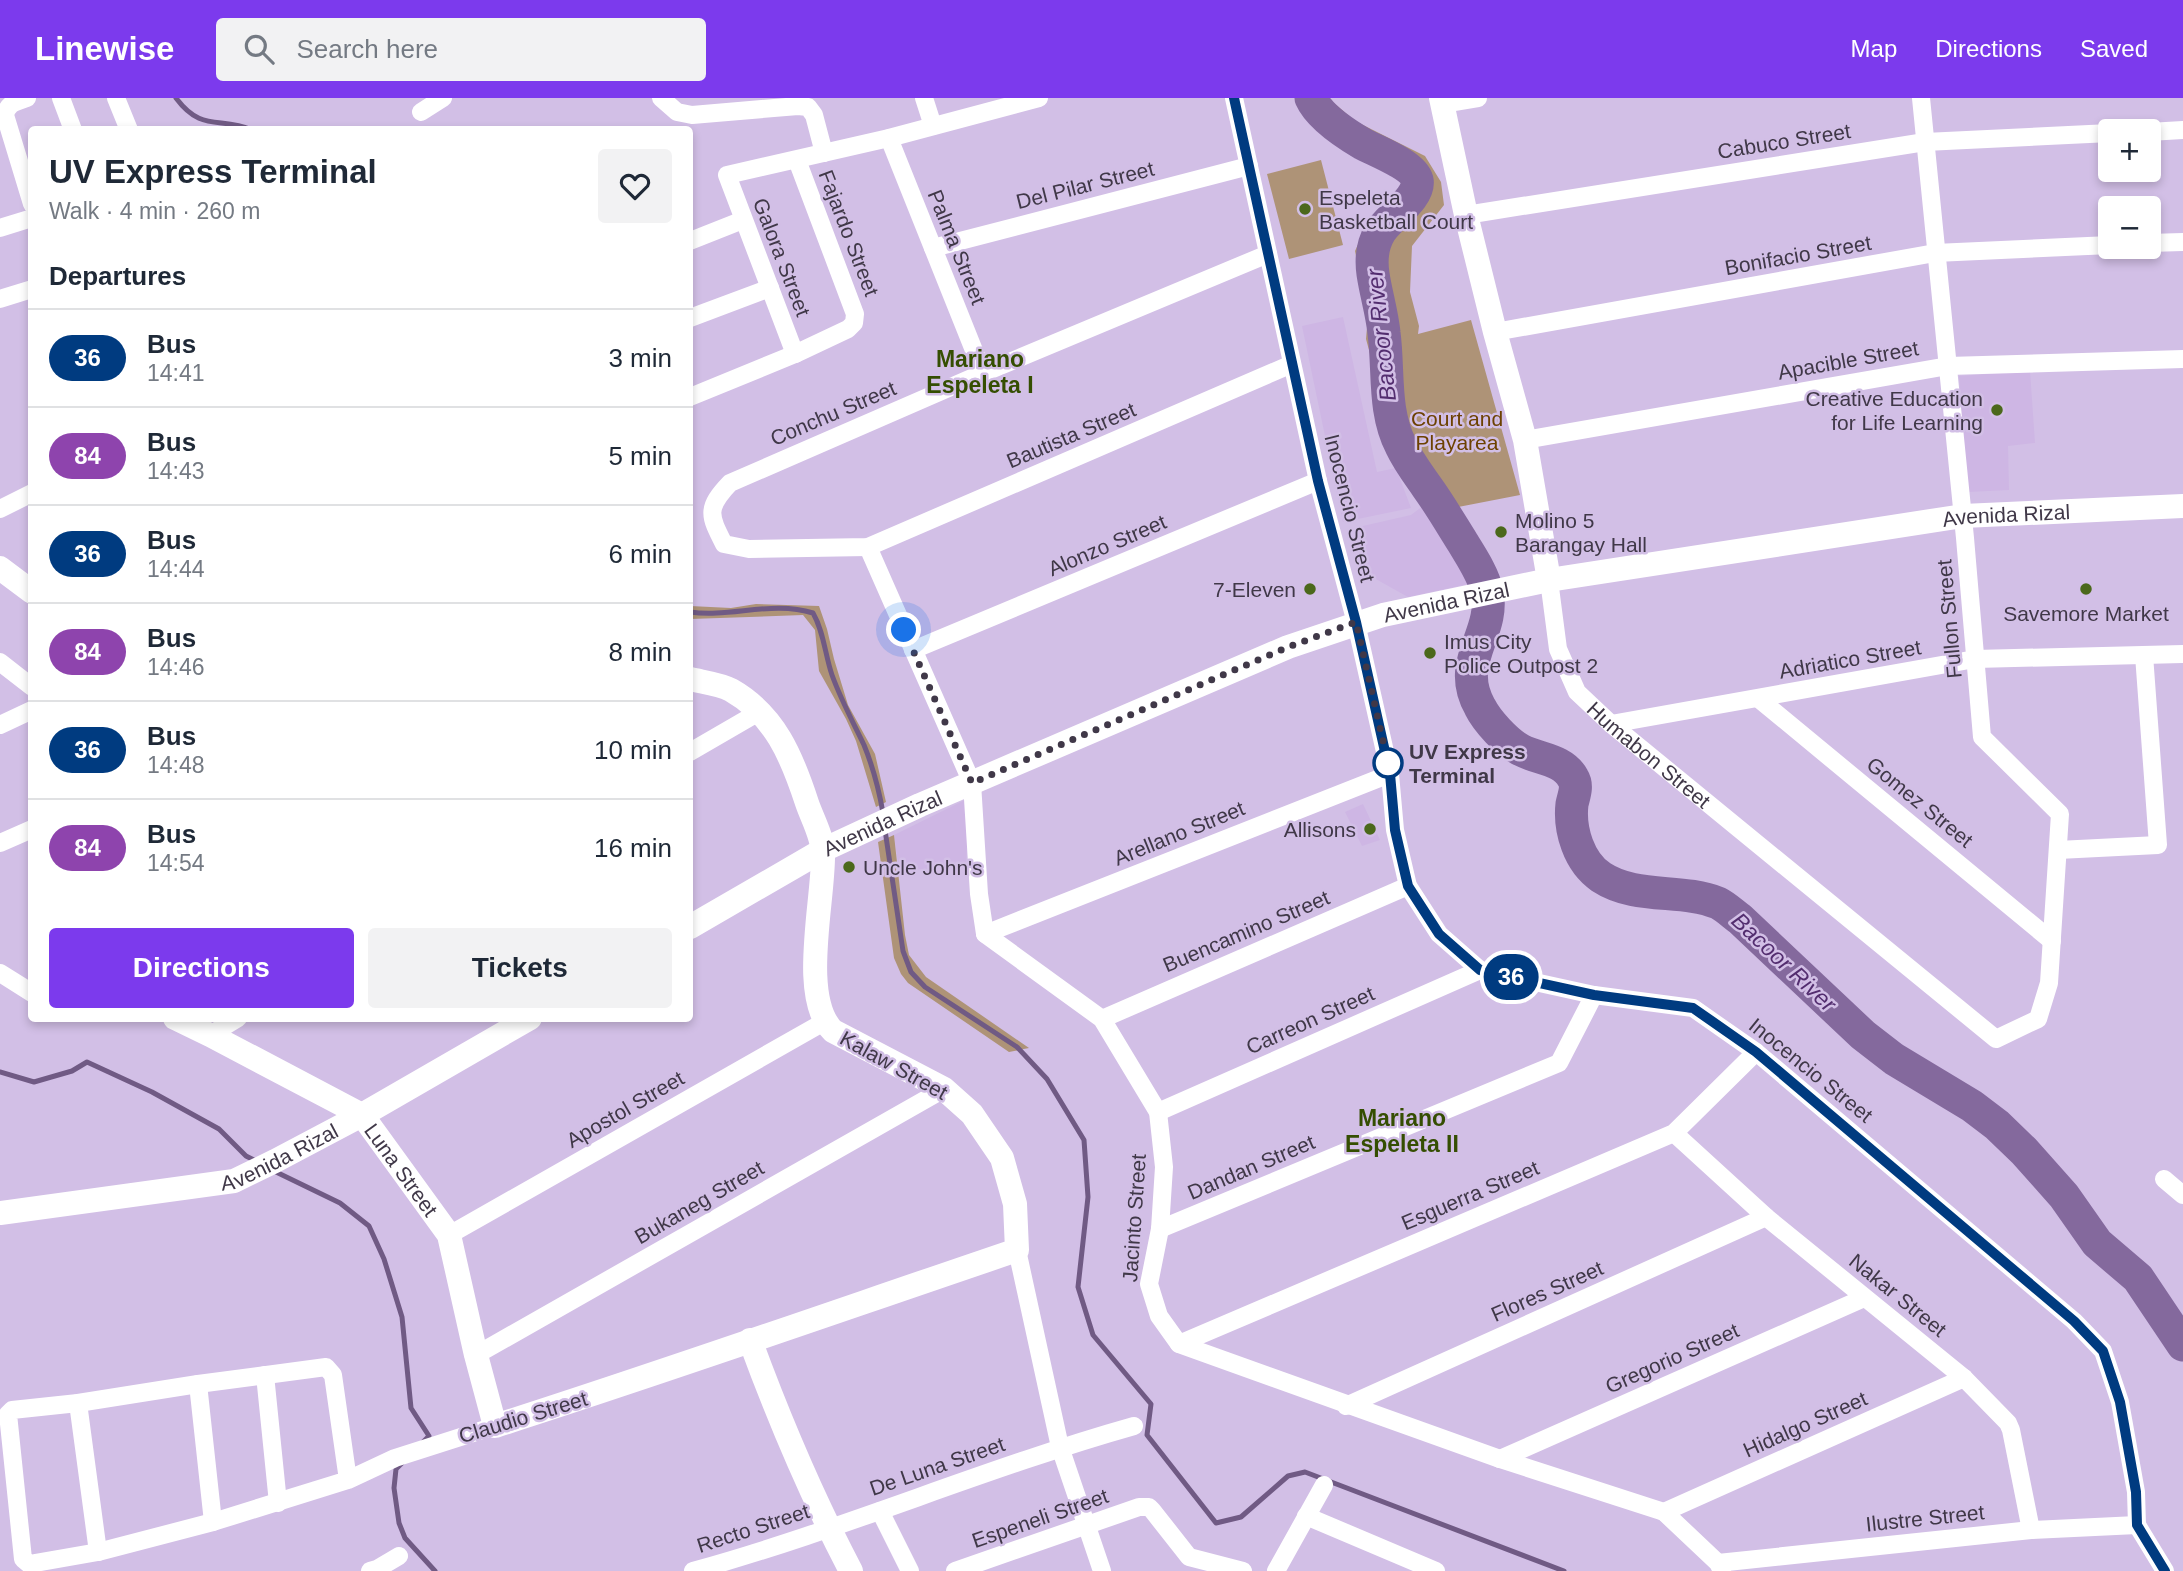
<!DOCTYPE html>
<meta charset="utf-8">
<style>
:root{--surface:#fff;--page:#f2f2f3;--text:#1f2937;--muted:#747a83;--line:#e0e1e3;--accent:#7c3aed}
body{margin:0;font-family:Arial,sans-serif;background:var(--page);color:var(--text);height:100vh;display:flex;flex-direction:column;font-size:26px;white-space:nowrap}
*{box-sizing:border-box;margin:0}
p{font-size:23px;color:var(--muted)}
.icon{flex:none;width:38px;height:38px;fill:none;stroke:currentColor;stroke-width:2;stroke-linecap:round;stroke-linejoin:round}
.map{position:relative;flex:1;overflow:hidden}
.panel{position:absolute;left:28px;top:28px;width:665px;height:896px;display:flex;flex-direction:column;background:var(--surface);border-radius:7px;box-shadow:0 4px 10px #0003}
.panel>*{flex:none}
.badge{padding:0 14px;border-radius:23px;font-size:24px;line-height:46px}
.controls{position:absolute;left:2098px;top:21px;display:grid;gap:14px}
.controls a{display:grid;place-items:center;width:63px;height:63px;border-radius:7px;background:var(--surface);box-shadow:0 4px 10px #0003;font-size:35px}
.you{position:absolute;width:35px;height:35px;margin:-18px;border:5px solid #fff;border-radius:50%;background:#1a73e8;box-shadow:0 0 0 10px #1a73e833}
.map>.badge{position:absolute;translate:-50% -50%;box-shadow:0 0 0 4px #fff}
h2{padding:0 21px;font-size:26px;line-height:63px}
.round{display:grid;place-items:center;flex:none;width:74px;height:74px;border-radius:7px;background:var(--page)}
.head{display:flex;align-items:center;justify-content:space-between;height:119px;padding:0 21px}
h1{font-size:33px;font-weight:700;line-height:52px}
.cta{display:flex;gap:14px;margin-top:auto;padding:14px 21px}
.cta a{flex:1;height:80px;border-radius:7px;background:var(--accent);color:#fff;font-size:28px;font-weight:700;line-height:80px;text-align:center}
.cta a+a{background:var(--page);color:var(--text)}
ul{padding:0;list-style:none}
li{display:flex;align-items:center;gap:21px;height:98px;padding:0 21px;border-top:2px solid var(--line)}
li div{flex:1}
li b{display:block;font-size:26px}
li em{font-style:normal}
li .badge{min-width:77px;font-weight:700;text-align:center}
header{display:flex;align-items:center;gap:42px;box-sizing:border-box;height:98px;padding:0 35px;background:var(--accent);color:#fff}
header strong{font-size:33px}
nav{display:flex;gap:38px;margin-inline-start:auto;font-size:24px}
.search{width:490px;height:63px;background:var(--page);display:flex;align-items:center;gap:18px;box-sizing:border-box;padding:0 24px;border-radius:7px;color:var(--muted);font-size:26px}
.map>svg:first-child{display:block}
.built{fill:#ceb6e4}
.green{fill:#ae9377}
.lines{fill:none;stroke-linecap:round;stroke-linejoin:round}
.stream{stroke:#705a84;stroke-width:5}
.river{stroke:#84699d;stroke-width:33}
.street{stroke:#fff;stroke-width:18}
.secondary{stroke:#fff;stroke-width:24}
.line-casing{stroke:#fff;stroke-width:16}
.line{stroke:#003b80;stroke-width:10}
.walk{stroke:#403848;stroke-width:7;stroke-dasharray:0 12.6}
.poi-dot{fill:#4b681b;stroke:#d2bfe6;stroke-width:2.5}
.stop-dot{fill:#fff;stroke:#003b80;stroke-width:3.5}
.labels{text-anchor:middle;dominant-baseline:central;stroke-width:5;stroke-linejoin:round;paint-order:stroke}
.street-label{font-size:21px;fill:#403848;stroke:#d2bfe6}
.poi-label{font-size:21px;fill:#403848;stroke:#d2bfe6;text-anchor:start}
.park-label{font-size:21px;fill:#6c4101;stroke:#d2bfe6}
.stop-label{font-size:21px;font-weight:bold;fill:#403848;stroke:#d2bfe6;text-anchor:start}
.water-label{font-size:23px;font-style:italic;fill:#532d6f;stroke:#d2bfe6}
.neighbourhood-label{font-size:23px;font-weight:bold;fill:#354e02;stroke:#d2bfe6}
</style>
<header>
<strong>Linewise</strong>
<div class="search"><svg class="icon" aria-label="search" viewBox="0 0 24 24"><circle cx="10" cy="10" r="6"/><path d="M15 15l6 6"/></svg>Search here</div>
<nav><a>Map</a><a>Directions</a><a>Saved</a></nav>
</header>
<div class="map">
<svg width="2183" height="1473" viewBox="0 0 2183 1473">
<rect width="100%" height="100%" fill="#d2bfe6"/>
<path class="built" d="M1343,219L1377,374L1396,370L1411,410L1343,424L1302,228Z
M2030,273L2035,345L2008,348L2009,392L1968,394L1959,278Z
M1427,405L1478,484L1408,499L1365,475L1354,430L1411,417Z
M969,700L966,770L899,772L894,737Z
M1363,706L1380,742L1362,748L1345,714Z"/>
<path class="green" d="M1296,0H1328L1355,23L1425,58L1441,84L1444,107L1412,148L1410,194L1419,228L1418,236L1471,222L1520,397L1453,410L1429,374L1481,455L1492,480L1478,484L1388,347L1380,319L1379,289L1366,241L1368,218L1355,153L1361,140L1398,107L1406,95L1402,77L1308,19L1299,9Z
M1321,62L1343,147L1289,161L1267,76Z
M756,506L819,508L827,531L834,561L848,607L875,656L886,704L876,709L856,643L846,621L819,573L815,532L803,517L690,521V508L731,510Z
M894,737L905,837L909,857L926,879L1029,950L1009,954L908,885L901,876L894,860L878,744Z"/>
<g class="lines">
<path class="stream" d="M176,0C202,35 220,18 252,32
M690,514C730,520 773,502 813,515C824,534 825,557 832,577C841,602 853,624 864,647C873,669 879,692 883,715
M885,732L903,853L911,874L925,889L1017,949L1047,981L1084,1042L1088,1099L1078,1189L1093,1237L1151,1306L1147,1337L1216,1425L1241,1419L1288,1378L1305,1374L1564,1473
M0,974L34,984L72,973L87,964L152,994L219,1031L246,1058L256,1063
M274,1073L340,1105L369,1128L384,1161L402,1219L411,1310L429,1338L423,1344
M404,1363L396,1371L394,1390L399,1425L405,1440L435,1473"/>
<path class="river" d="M1311,0C1319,18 1346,36 1363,46C1376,53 1413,67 1417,82C1421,99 1388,120 1380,134C1372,147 1371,162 1373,176C1376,196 1382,215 1384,235C1389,273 1383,313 1401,348C1408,363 1418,376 1427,389C1440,407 1451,426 1463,445C1472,460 1483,476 1487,493C1496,536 1454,563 1480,609C1487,623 1507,645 1521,652C1538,661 1563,661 1573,680C1578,688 1574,697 1572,706C1569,732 1579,764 1601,779C1636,802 1681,790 1718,805C1726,809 1733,816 1740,821L1863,937L1894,961L1972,1008L1997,1027L2024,1053L2064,1098L2097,1145L2138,1180L2183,1247"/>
<g class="street">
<path d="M27,0C15,4 8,5 5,17L32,106"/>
<path d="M61,0L73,32"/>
<path d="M116,0L129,32"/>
<path d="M661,0L677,14L692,17L798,8L808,9L814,17L824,55"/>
<path d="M924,0L933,28"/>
<path d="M1234,0L1318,383L1356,525L1390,676L1395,732L1408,788L1439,836L1480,872L1594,897L1693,910L1756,954L2074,1223L2103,1253L2120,1304L2136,1394L2137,1427L2165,1473"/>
<path d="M1442,6L1478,0"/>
<path d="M421,14L443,0"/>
<path d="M2149,34L2183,32"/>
<path d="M889,40L983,275"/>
<path d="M1466,117L1925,44L2110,35"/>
<path d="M0,130L32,120"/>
<path d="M690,143L743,122"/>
<path d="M2149,145L2183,144"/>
<path d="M933,150L1249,68"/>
<path d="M1268,156L983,275L730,385C706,410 709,417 724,446L749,451L868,449L1292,266"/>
<path d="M0,201L32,191"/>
<path d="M690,220L770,190"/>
<path d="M1495,234L1935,155L2110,147"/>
<path d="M795,256L727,77L889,40L1039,0"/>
<path d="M690,299L795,256L848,231L854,225L855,216L797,62"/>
<path d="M1525,342L1948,268L2183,261"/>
<path d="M0,411L32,395"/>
<path d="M868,449L972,685L979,796L985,836L1102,921L1158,1014L1164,1069L1160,1131L1149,1186L1159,1218L1179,1246L1500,1361L1664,1414L1718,1465L1722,1473"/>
<path id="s1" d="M1549,482L1558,551L1577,594L1611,626L1996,941L2038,921L2049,885L2060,716L1982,639L1965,440L1921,0"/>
<path d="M913,552L1318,383"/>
<path d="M0,564L32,589"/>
<path d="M1759,601L2052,843"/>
<path d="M1611,626L1975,561L2183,556"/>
<path d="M0,627L32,612"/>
<path d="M690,654L759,614"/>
<path d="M0,745L32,731"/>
<path d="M2058,752L2158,747L2144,557"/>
<path d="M985,836L1390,676"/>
<path d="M0,875L32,895"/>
<path d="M1102,921L1408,788"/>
<path d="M210,937L238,920"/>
<path d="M1158,1014L1480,872"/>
<path d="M1674,1035L1766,1119L1964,1280L2008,1325L2011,1332L2031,1432"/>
<path d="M2164,1081L2183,1097"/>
<path d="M1160,1131L1559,965L1594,897"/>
<path d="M449,1137L824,924"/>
<path d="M1017,1152L1060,1349L1102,1473"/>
<path d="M1179,1246L1674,1035L1756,954"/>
<path d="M476,1257L944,991"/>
<path d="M265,1277L278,1405"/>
<path d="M198,1286L213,1424"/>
<path d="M78,1305L98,1454"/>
<path d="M1346,1308L1766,1119"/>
<path d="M1500,1361L1864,1200"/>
<path d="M348,1382L333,1277L326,1269L198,1286L78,1305L12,1312L8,1316L23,1461L29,1466L98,1454L213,1424L348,1382L395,1360L495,1328"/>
<path d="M880,1413L910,1473"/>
<path d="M1664,1414L1964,1280"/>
<path d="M1306,1418L1436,1473"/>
<path d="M1718,1465L2031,1432L2137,1427"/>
<path d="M370,1473L377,1471L399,1458"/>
<path d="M693,1473C842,1432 985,1370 1134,1328"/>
<path d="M955,1473L1139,1409H1149L1152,1412L1189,1459L1243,1473"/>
<path d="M1276,1473L1324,1387"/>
</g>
<g class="secondary">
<path d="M1441,0L1466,117L1495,234L1525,342L1549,482"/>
<path d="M0,470L32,494"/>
<path id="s2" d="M690,829L823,752L920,707L1288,549L1383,517L1549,482L1963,418L2183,408"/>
<path id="s3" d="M175,920L210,937L362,1017L449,1137L476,1257L495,1328C670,1272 843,1211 1017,1152L1015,1106L1002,1060L972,1016L944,991L833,933C799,899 824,802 823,756C823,739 812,720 807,705C792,659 775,617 731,592C720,586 702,584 690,581"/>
<path id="s4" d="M0,1115L234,1083L275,1063L362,1017L530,920"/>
<path d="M750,1242C779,1321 812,1399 851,1473"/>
</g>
</g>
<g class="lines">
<defs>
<path id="line" d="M1234,0L1318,383L1356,524L1390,676L1395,732L1408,788L1439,836L1480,872L1594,897L1693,910L1756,954L2074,1223L2103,1253L2120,1304L2136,1394L2137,1427L2165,1473"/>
</defs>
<use href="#line" class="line-casing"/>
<use href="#line" class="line"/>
<path class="walk" d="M904,532L972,685L1288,549L1356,524L1388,665"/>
</g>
<g class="poi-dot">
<circle cx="1305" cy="111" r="7"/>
<circle cx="1997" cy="312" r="7"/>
<circle cx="1501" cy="434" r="7"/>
<circle cx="1310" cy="491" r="7"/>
<circle cx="2086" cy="491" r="7"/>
<circle cx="1430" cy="555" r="7"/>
<circle cx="1370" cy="731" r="7"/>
<circle cx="849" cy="769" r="7"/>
</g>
<circle class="stop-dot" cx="1388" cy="665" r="14"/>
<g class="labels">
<g class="street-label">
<text transform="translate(1784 43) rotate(-9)">Cabuco Street</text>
<text transform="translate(1085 87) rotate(-14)">Del Pilar Street</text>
<text transform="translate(849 135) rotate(69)">Fajardo Street</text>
<text transform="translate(957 149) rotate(68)">Palma Street</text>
<text transform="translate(1798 157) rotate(-10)">Bonifacio Street</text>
<text transform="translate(782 159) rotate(69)">Galora Street</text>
<text transform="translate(1848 262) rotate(-10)">Apacible Street</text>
<text transform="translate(833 315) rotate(-23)">Conchu Street</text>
<text transform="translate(1071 337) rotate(-23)">Bautista Street</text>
<text transform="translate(1350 410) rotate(76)">Inocencio Street</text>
<text stroke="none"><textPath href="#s2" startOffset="1393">Avenida Rizal</textPath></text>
<text transform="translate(1107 447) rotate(-23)">Alonzo Street</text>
<text stroke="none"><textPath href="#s2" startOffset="826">Avenida Rizal</textPath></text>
<text transform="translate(1949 521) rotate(-95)">Fullon Street</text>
<text transform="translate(1850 561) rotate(-10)">Adriatico Street</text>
<text stroke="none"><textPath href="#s1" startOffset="212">Humabon Street</textPath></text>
<text transform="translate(1920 704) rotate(39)">Gomez Street</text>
<text stroke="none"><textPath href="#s2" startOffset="219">Avenida Rizal</textPath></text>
<text transform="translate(1179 735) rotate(-22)">Arellano Street</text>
<text transform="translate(1246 833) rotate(-23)">Buencamino Street</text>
<text transform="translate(1310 922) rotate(-24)">Carreon Street</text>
<text transform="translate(894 967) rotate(29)">Kalaw Street</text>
<text transform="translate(1811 972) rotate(39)">Inocencio Street</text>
<text transform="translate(625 1011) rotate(-30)">Apostol Street</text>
<text stroke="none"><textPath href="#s4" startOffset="287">Avenida Rizal</textPath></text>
<text transform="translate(1251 1069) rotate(-23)">Dandan Street</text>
<text stroke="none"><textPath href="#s3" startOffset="278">Luna Street</textPath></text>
<text transform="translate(1470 1097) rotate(-23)">Esguerra Street</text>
<text transform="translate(699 1104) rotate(-30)">Bukaneg Street</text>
<text transform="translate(1134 1120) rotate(-86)">Jacinto Street</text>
<text transform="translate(1547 1193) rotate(-24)">Flores Street</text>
<text transform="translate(1898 1197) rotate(39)">Nakar Street</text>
<text transform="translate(1672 1260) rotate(-24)">Gregorio Street</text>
<text transform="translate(523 1319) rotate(-17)">Claudio Street</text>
<text transform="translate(1805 1326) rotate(-24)">Hidalgo Street</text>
<text transform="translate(937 1368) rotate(-19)">De Luna Street</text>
<text transform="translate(1040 1420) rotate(-19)">Espeneli Street</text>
<text transform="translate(1925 1420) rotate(-6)">Ilustre Street</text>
<text transform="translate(753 1430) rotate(-18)">Recto Street</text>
</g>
<g class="poi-label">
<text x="1319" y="99">Espeleta<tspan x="1319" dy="24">Basketball Court</tspan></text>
<text x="1983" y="300" text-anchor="end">Creative Education<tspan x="1983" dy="24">for Life Learning</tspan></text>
<text x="1515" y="422">Molino 5<tspan x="1515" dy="24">Barangay Hall</tspan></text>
<text x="1296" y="491" text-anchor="end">7-Eleven</text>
<text x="2086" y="515" text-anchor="middle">Savemore Market</text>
<text x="1444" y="543">Imus City<tspan x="1444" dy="24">Police Outpost 2</tspan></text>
<text x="1356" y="731" text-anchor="end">Allisons</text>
<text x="863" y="769">Uncle John's</text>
</g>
<g class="park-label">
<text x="1457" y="320">Court and<tspan x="1457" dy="24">Playarea</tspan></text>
</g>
<g class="stop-label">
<text x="1409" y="653">UV Express<tspan x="1409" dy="24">Terminal</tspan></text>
</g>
<g class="water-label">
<text transform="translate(1381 237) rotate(-96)">Bacoor River</text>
<text transform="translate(1784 864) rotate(43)">Bacoor River</text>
</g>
<g class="neighbourhood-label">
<text x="980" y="261">Mariano<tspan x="980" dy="26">Espeleta I</tspan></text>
<text x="1402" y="1020">Mariano<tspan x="1402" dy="26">Espeleta II</tspan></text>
</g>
</g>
</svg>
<div class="controls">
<a>+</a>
<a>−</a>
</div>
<div class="you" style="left:904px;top:532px"></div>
<b class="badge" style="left:1511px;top:879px;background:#003b80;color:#fff">36</b>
<section class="panel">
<div class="head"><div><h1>UV Express Terminal</h1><p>Walk · 4 min · 260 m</p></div><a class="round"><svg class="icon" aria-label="heart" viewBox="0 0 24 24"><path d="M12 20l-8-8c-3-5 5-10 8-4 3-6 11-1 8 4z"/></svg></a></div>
<h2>Departures</h2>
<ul>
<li><span class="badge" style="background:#003b80;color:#fff">36</span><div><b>Bus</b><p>14:41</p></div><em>3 min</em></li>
<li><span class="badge" style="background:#8e44ad;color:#fff">84</span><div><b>Bus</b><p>14:43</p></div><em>5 min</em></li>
<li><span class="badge" style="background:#003b80;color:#fff">36</span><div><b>Bus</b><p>14:44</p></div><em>6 min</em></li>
<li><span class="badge" style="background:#8e44ad;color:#fff">84</span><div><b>Bus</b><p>14:46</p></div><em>8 min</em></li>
<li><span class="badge" style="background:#003b80;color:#fff">36</span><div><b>Bus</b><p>14:48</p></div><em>10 min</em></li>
<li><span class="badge" style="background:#8e44ad;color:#fff">84</span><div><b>Bus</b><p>14:54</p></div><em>16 min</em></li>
</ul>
<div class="cta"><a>Directions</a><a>Tickets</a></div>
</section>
</div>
